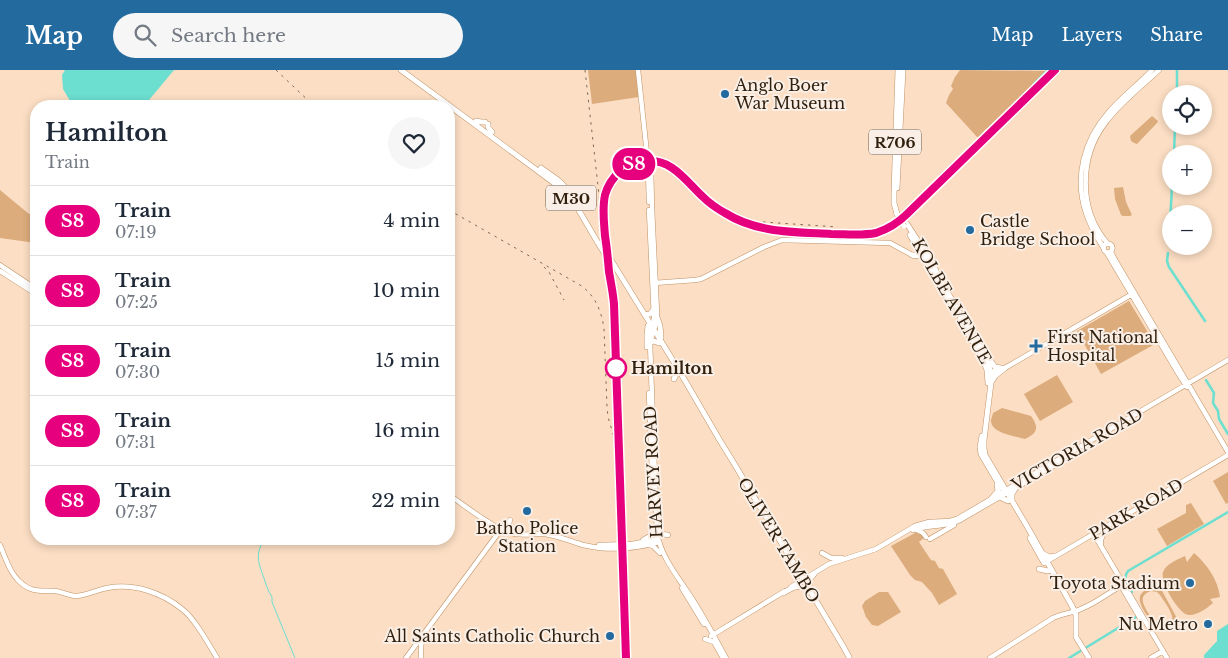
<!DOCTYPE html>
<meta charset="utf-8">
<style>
:root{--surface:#fff;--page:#f6f6f7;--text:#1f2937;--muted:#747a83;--line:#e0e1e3;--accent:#236a9e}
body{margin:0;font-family:"Libre Baskerville",serif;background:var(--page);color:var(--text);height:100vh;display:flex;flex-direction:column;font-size:19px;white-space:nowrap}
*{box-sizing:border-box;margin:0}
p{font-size:16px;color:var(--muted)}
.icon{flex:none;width:28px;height:28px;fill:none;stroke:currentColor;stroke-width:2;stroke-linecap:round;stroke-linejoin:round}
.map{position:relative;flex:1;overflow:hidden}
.drawer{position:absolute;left:30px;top:30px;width:425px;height:445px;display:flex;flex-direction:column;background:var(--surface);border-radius:20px;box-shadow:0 2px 8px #0003}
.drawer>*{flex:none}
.badge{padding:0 10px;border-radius:16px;font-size:18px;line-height:32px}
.buttons{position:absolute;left:1162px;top:15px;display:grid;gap:10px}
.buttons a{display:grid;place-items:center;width:50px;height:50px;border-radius:50%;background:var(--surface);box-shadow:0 2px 8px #0003;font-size:25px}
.map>.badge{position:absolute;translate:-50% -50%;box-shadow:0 0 0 2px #fff}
.round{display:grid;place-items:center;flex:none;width:52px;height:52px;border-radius:26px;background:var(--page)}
.overview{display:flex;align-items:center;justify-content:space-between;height:85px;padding:0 15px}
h1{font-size:24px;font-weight:700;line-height:38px}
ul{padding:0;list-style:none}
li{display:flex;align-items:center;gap:15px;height:70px;padding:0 15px;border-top:1px solid var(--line)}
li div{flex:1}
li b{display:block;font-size:19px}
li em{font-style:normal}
li .badge{min-width:55px;font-weight:700;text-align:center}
header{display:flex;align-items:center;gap:30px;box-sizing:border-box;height:70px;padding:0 25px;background:var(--accent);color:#fff}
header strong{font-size:24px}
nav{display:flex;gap:28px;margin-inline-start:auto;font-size:18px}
.search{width:350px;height:45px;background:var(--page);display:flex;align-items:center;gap:12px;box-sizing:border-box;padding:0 18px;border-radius:28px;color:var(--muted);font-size:19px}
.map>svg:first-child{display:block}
.green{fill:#dcac7d;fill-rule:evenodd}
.water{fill:#6cdfd1}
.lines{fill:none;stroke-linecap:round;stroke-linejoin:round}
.stream{stroke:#6cdfd1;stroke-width:1}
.canal{stroke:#6cdfd1;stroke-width:2.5}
.secondary-casing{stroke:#bf9267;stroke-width:5.5}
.primary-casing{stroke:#bf9267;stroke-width:6}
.secondary{stroke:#fff;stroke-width:4.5}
.primary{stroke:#fff;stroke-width:5}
.rail{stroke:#7f6954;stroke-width:1;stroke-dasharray:2.5 5;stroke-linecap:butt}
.secondary-bridge-casing{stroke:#bf9267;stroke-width:5.5;stroke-linecap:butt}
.primary-bridge-casing{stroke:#bf9267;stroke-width:6;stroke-linecap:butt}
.secondary-bridge{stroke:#fff;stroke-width:4.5}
.primary-bridge{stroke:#fff;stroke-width:5}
.line-casing{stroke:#fff;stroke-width:11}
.line{stroke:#e6007e;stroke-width:8}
.poi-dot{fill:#236a9e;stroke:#f9efe6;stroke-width:2}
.stop-dot{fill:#fff;stroke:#e6007e;stroke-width:2.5}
.labels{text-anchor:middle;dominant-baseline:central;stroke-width:4;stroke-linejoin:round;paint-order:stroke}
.shield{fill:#f9efe6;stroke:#6c5d4e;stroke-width:1}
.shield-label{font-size:15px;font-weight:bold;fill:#301f0d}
.poi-label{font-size:16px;fill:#301f0d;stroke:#f9efe6;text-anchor:start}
.street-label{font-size:16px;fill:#301f0d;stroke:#f9efe6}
.stop-label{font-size:16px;font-weight:bold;fill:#301f0d;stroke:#f9efe6;text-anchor:start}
</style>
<header>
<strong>Map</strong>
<div class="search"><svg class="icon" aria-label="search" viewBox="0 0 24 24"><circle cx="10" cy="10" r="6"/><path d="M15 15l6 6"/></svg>Search here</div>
<nav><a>Map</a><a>Layers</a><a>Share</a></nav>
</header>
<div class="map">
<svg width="1228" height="588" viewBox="0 0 1228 588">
<rect width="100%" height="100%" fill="#fbdec3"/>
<path class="green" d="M588,0H636L639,27L592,34Z
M960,0L1051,1L1052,0L990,62L986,59L978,68L946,33L949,25L953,19L951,16L955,7Z
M1152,46L1158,51L1157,53L1137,74L1134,73L1131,71L1130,66Z
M1123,117L1126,132L1132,145L1130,146H1123L1121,145L1115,129L1114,118Z
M0,120L29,144L36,143V173L0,168Z
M1129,231L1155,274L1101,304L1077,261Z
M1057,305L1073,332L1040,351L1024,324Z
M1002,338L1031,346C1039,357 1038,363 1025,369C1015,366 991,363 991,351C991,349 993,344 993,343Z
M1228,402V433L1226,434L1213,411Z
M1191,433L1204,454L1167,476L1157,459L1186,443V435Z
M915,463H921L924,468L919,472L931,490L935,491L939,498L943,499L957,524L939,535L932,523L922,512L915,510L910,505L891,476Z
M1194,483C1207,494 1218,510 1220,527L1210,529L1213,533C1207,538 1197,546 1188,545C1178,543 1160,512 1163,502C1166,494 1178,489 1185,486L1187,492Z
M1150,518H1156L1159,520L1161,519L1178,550C1173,553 1177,550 1175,554C1173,559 1167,561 1162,562C1153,559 1151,552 1146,544C1140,534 1134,524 1150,518ZM1151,521L1157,522L1160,525C1165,533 1181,552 1167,559C1164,560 1162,560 1159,559C1155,556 1153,550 1150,546C1145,537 1136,526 1151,521Z
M879,522H888L901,542L878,556L872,555L866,547L862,536L865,531Z"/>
<path class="water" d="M65,0H174L144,36H73L63,19L62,5Z
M1228,554V588H1204V585L1217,571V561Z"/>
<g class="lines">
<path class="stream" d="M264,469C255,485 258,492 264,508C266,515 268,521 272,527V532L295,588"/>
<path class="canal" d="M1035,19L1034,14L1048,0
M1177,24V0
M1174,84L1175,56
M1169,173L1172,116
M1168,183L1167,191L1169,197L1205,251
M1206,310L1214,323L1213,333L1218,341L1219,349L1228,364
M1132,522C1128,515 1122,509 1128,501L1228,442
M1069,588L1136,547"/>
<defs>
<path id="secondary" d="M638,0L647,84
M648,98L649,132
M651,98L652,138L657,243L656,253L650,272L657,463C661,487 678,507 691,527C704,547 715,568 726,588
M1103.5 178a4.5 4.5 0 1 1 9 0a4.5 4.5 0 1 1-9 0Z
M1108,174C1078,140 1079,87 1106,52C1121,32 1141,17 1159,0
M1103,177C1096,166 1090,156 1086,143C1074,108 1084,70 1108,43C1121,27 1138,15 1152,0
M1111,182L1115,190L1228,382
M1107,183L1178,303L1187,317
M0,195L36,219
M0,201L36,224
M654,213L695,210L701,209L764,177L782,170L890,173L914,186H922
M648,265L653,255L654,247L649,140
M989,303L1005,298L1134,223
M649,323L653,428
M449,425C467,437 487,454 507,462C519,467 533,463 545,464C558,466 570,471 583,475C608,481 634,479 659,472
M510,450L508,456L511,461
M656,459L662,464L668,465
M915,459L923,463L926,467
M913,460C929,454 945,458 960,450L1067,388
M1092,465L1095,466L1167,588
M930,469L954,455
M643,470L650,466L654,460
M0,475C5,487 10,503 20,512C32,523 40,520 55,521C63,522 70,526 77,526C87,525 97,520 107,518C133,513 161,522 182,539C195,549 208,573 217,588
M599,475L632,474L658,469
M650,475L653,476L660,483
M1101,476C1100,467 1103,464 1109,458
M822,483L831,488H842
M1044,493L1228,385
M1120,514L1140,548
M791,517L829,494L876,479L915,456L929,452L950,451L957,449L1228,290
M682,518L704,554
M711,566L785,521
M705,569L714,572
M715,574L723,588
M406,588L502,458
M421,588V576L423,567
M990,588L1053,548C1063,543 1074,543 1083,538C1096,533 1108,523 1121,516L1123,513
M1151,588L1163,581"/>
<path id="primary" d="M401,0L561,118L574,132L598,173
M476,51L481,52H485
M488,54V57L492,62
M541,98L558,110L567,119
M897,118L903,0
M897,144L894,133V123L898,0
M907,154L933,194L940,210L980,276L988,293L991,303V313L984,370V378L985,385L1028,458L1072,536L1076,545V567L1089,588
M910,165L948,229
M912,185H916L919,182
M611,190L680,302L719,369L735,395L843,576L849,587
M645,245L650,244L654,239
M657,247L660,256L661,268
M960,249L984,292L987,300L988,313
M650,272L654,271L659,273
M647,277V265L648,256
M989,289L995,297L1001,298
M674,309L677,302
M992,311L995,306L1005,298
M982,366L980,377L981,384L1001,418
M1000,427L1008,431
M992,428L998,421L997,414
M1012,430V424L1015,419
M1030,468L1043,491
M1042,483L1049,487L1055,486
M1039,499L1048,501
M809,519L810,509L814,504
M783,523C792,518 797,513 808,520"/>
</defs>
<use href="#secondary" class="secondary-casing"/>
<use href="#primary" class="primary-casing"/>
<use href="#secondary" class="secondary"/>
<use href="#primary" class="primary"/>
<path class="rail" d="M276,0L314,36
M585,0L600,134
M449,140L580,215C595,225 601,240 604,258L607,337L608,347L614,367
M763,152L838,157
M544,197L549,202L564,230
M626,588C623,470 618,352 614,234C613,223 611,213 609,202C608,190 607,178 605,166C604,152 602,139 605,125C610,107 626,92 646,91C672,89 685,110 702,126C709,133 717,138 725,143C757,163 794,162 831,164C846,164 861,166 876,162C888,159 898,153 907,144L1055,0"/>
<defs>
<path id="secondary-bridge" d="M647,84L648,98
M651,87V98"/>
<path id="primary-bridge" d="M897,144L904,156
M598,173L610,192"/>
</defs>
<use href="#secondary-bridge" class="secondary-bridge-casing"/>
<use href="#primary-bridge" class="primary-bridge-casing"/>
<use href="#secondary-bridge" class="secondary-bridge"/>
<use href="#primary-bridge" class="primary-bridge"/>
</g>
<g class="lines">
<defs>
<path id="line" d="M626,588C623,470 619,352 614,234C613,223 611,213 609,202C608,190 607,178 605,166C604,152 602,139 605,125C610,107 626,92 646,91C672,89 685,110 702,126C709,133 716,138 725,143C757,163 794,162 831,164C846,164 861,166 876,163C888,159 898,153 907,144L1055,0"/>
</defs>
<use href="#line" class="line-casing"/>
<use href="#line" class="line"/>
</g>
<g class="poi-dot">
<circle cx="725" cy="24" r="5"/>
<circle cx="970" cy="160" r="5"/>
<path d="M1033.5 268.5h5v5h5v5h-5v5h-5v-5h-5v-5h5z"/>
<circle cx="527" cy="441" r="5"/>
<circle cx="1190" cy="513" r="5"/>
<circle cx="1208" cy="554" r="5"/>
<circle cx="610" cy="566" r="5"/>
</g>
<circle class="stop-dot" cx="616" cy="298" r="10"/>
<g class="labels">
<g class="shield">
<rect x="869" y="59.5" width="52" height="25" rx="4"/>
<rect x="546" y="115.5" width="50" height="25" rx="4"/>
</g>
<g class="shield-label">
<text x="895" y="72">R706</text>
<text x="571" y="128">M30</text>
</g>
<g class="poi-label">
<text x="735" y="15">Anglo Boer<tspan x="735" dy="18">War Museum</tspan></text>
<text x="980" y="151">Castle<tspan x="980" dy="18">Bridge School</tspan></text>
<text x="1047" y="267">First National<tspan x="1047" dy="18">Hospital</tspan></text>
<text x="527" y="458" text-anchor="middle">Batho Police<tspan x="527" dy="18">Station</tspan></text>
<text x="1180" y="513" text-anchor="end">Toyota Stadium</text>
<text x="1198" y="554" text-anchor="end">Nu Metro</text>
<text x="600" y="566" text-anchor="end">All Saints Catholic Church</text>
</g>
<g class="street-label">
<text transform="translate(952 231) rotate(60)">KOLBE AVENUE</text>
<text transform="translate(1077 379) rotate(-30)">VICTORIA ROAD</text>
<text transform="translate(653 402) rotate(-93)">HARVEY ROAD</text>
<text transform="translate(1136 439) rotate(-30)">PARK ROAD</text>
<text transform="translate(779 470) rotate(59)">OLIVER TAMBO</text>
</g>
<g class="stop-label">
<text x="631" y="298">Hamilton</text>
</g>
</g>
</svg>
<div class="buttons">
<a><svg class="icon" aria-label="locate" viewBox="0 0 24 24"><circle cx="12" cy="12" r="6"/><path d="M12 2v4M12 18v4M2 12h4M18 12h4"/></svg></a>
<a>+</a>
<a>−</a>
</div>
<b class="badge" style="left:634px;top:94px;background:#e6007e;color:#fff">S8</b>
<section class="drawer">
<div class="overview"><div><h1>Hamilton</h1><p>Train</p></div><a class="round"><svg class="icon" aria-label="heart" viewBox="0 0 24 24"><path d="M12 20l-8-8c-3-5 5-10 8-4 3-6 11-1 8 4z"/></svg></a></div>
<ul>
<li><span class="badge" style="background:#e6007e;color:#fff">S8</span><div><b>Train</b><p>07:19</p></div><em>4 min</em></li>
<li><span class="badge" style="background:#e6007e;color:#fff">S8</span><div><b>Train</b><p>07:25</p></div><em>10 min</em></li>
<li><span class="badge" style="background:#e6007e;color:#fff">S8</span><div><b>Train</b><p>07:30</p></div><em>15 min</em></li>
<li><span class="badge" style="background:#e6007e;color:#fff">S8</span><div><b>Train</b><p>07:31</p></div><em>16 min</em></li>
<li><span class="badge" style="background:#e6007e;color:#fff">S8</span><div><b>Train</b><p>07:37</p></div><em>22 min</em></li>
</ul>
</section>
</div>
